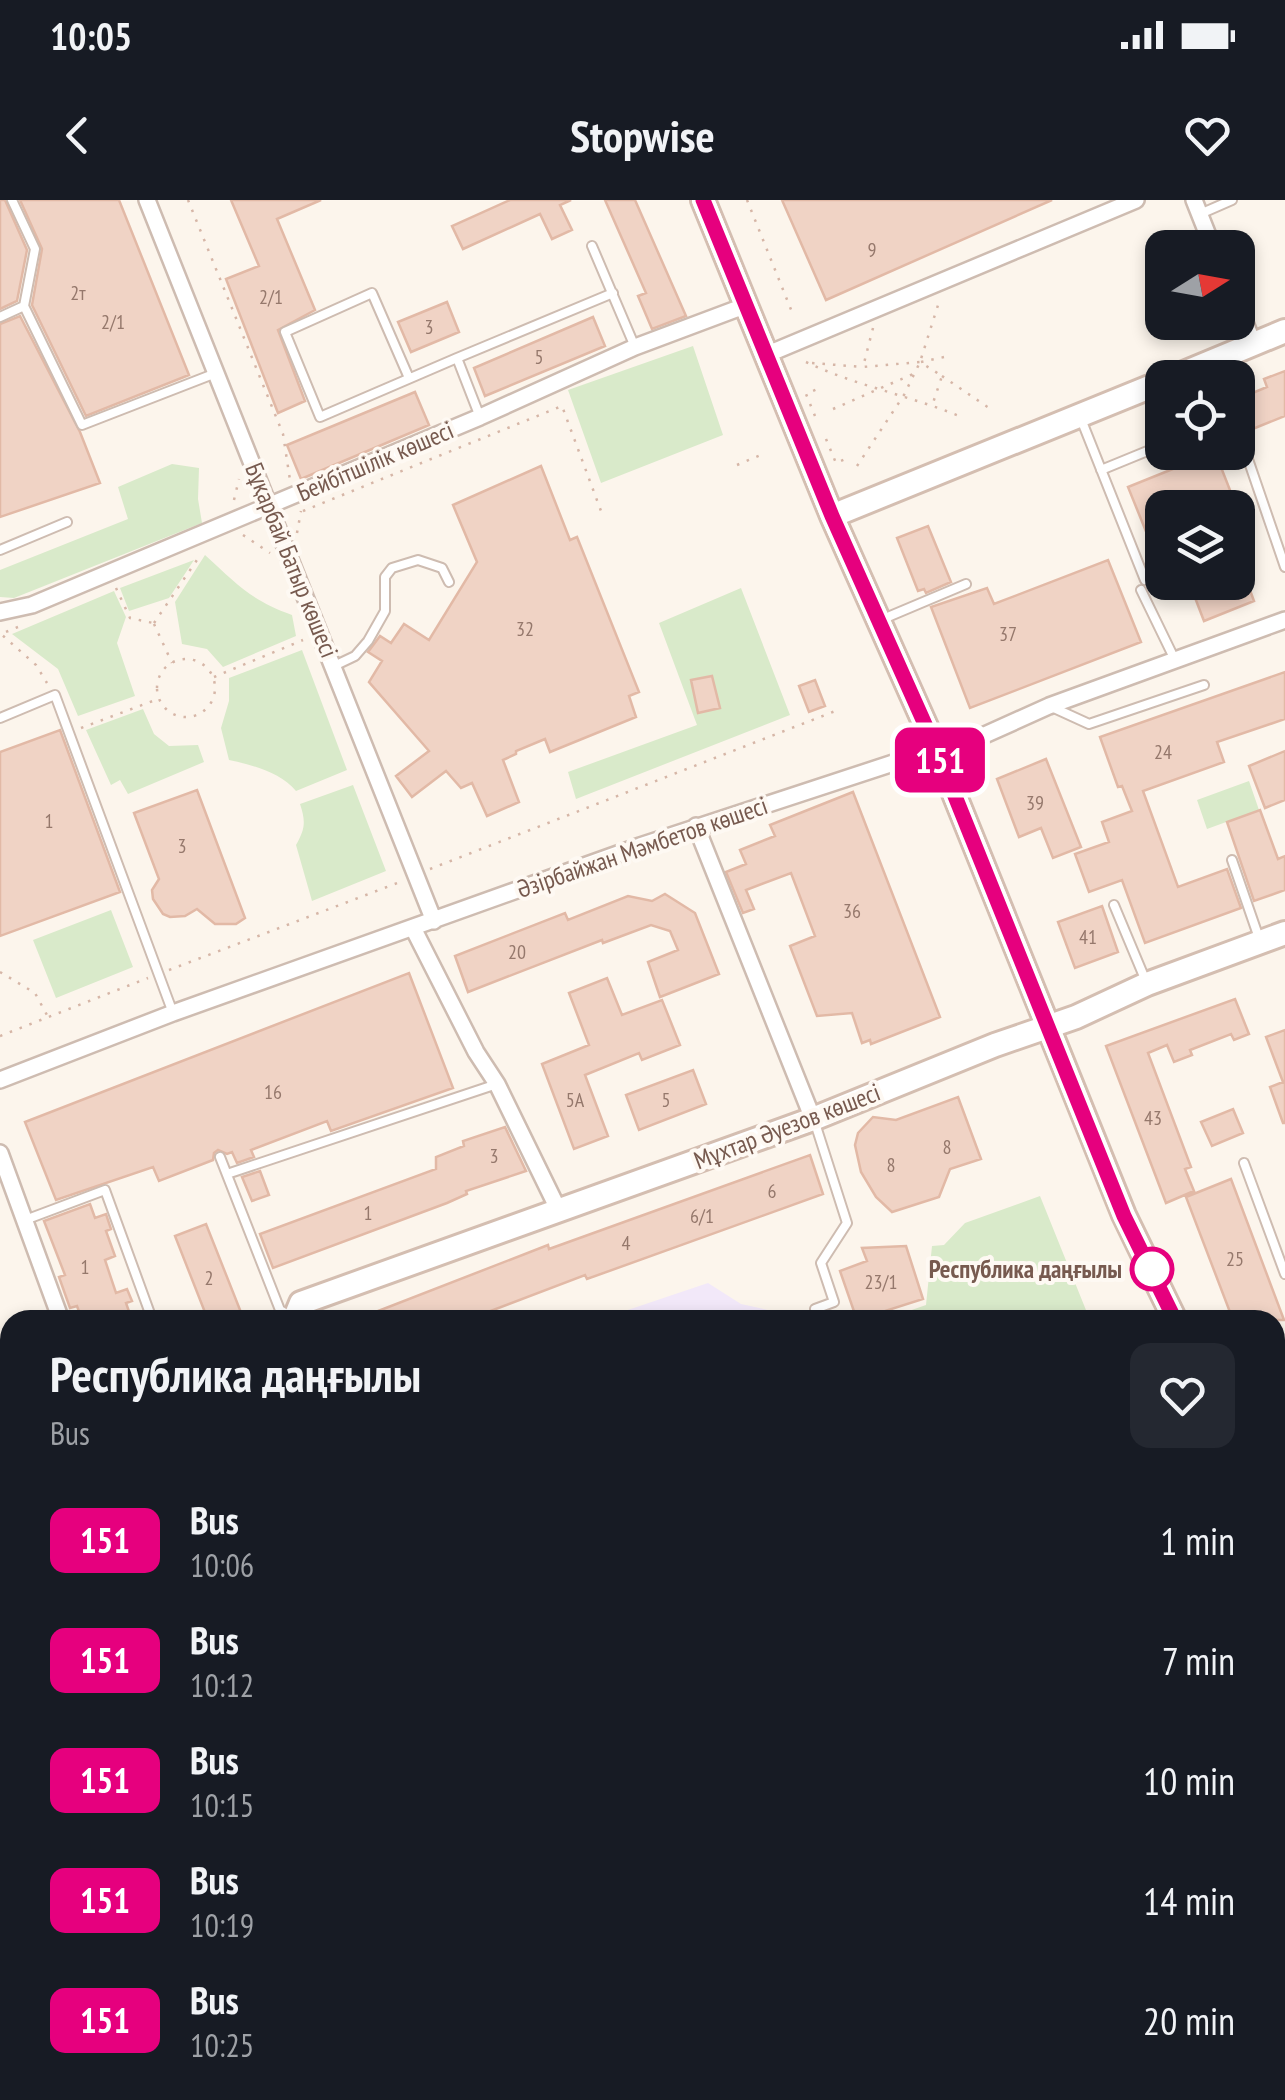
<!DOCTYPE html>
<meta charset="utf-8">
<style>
:root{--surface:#171b24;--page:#242831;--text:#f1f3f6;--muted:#9ea1a6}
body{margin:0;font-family:"PT Sans Narrow",sans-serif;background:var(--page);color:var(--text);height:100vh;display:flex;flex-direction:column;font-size:38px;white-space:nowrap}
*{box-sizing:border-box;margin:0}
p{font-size:32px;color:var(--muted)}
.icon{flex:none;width:55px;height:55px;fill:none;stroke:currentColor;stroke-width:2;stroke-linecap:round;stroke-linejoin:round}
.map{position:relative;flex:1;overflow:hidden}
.drawer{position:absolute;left:0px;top:1110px;width:1285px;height:790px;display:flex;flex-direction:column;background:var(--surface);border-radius:30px 30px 0 0;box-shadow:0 5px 15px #0003}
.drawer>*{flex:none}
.badge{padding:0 20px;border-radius:15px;font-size:35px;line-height:65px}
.needle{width:65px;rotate:79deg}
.controls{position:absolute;left:1145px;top:30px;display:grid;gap:20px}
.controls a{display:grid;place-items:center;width:110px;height:110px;border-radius:20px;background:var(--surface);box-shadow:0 5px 15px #0003;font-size:50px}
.map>.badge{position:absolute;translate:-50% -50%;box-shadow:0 0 0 5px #fff}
.round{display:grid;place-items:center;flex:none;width:105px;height:105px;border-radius:20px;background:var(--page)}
.summary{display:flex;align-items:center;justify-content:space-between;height:170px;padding:0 50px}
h1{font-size:48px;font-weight:700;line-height:75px}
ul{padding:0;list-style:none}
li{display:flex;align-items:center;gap:30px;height:120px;padding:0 50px}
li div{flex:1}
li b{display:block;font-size:38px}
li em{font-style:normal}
li .badge{min-width:110px;font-weight:700;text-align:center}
.status{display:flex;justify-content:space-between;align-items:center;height:70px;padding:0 50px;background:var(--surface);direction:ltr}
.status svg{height:28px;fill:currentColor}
header{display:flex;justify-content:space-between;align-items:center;height:130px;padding:0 50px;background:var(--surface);font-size:45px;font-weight:700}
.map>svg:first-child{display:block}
.education{fill:#f2e8f9}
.green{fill:#d9eaca}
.building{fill:#f0d3c5;stroke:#e2b9a6;stroke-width:2.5}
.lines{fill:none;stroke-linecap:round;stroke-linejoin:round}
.lane-casing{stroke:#cebcb1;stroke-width:12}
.street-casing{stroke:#cebcb1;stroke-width:20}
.secondary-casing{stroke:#d4beb1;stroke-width:28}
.primary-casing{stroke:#d9d1ce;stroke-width:30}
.path{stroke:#d6b6a7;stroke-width:2.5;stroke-dasharray:2.5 8;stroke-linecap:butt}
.lane{stroke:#fff;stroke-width:8}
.street{stroke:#fff;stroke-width:15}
.secondary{stroke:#fff;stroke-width:22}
.primary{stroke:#f6d4a9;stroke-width:25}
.line-casing{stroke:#fff;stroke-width:22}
.line{stroke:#e6007e;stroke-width:15}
.stop-dot{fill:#fff;stroke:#e6007e;stroke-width:5}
.labels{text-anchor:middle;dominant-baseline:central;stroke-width:8;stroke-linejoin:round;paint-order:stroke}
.number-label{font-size:20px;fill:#95786c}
.street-label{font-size:25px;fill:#775a4f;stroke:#fef9f3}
.stop-label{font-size:25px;font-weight:bold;fill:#775a4f;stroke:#fef9f3;text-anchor:end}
</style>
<div class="status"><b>10:05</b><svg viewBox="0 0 49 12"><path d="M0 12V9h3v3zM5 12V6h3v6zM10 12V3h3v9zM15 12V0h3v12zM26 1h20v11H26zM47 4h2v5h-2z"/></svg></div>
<header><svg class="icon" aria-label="back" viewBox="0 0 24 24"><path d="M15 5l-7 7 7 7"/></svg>Stopwise<svg class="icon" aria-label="heart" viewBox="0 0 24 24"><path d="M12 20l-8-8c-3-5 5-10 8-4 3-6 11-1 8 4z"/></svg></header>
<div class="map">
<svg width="1285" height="1900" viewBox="0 0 1285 1900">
<rect width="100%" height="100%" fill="#fcf5ec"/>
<path class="education" d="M708,1083L741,1104L777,1112L781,1120H608L607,1117Z"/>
<path class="green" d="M693,146L723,235L601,283L568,190Z
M172,264L199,268L198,299L202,323L14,398L0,397V370L128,319L118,287Z
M205,355C237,384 250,400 292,415L296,436L223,467L207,449L182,444L175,402Z
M194,360L169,398L129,411L120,388Z
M741,388L790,515L576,599L568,572L697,525L659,423Z
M114,391L126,417L117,443L135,496L78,516L58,469L12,434Z
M302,450L347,570L296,591C280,572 252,565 229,560L221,528L229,501V478Z
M143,509L154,534L169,546L198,545L204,562L128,594L120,580L111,585L86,530Z
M1249,581L1259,610L1207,629L1197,600Z
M353,585L386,671L312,701L296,645C305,629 306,622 300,604Z
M111,710L133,767L56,798L33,740Z
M1040,996L1090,1120H908L903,1113L926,1105L932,1046L944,1045L965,1023Z"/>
<path class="building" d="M0,0H5L27,50L17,101L0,109Z
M20,0H119L189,175L86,216L32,105L42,49Z
M231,0H321L277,19L315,110L278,130L305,201L278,213L226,79L259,66Z
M510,0H571L560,5L572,30L552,39L540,14L463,49L452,26Z
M605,0H635L686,116L652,129L638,96L646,93Z
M782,0H1052L826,100Z
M447,102L459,132L411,152L398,122Z
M20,116L80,232L100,283L0,317V124Z
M593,117L605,146L485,196L474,168Z
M1285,171V216L1250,230L1238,199L1267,187L1264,179Z
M415,192L429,225L301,279L287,245Z
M1215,252L1237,308H1162V371L1128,287Z
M541,266L570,340L577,337L639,492L629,496L636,517L550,552L545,539L516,551V554L503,560L519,602L487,616L472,583L461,588L446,571L412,597L396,576L429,551L369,482L382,461L368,452L380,436L391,443L404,424L429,440L477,362L453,305Z
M928,326L951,382L926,393L924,389L918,391L897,338Z
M1108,360L1141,442L970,508L931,407L987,388L994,404Z
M1189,382H1247L1254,401L1204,421Z
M1285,472V519L1217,542L1224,562L1143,591L1178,687L1227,669L1241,708L1145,743L1122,680L1089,692L1075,654L1109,642L1102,622L1132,611L1122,586L1118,587L1100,537Z
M712,476L720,508L698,513L691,480Z
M815,480L825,506L809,512L799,486Z
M60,530L120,692L0,736V552Z
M1285,551V600L1265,608L1249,566Z
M1046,559L1081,647L1053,658L1041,628L1019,637L997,579Z
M197,590L245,718L236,724H215L197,709L185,716L170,717L163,714L153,699L152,690L159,679L134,613Z
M853,592L940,817L871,844L870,840L862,843L852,813L817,816L790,746L815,736L791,673L746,690L754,709L743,713L726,672L746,664L740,650L775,636L770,625Z
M1260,610L1278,659L1285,656V690L1254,701L1227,622Z
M665,694L695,713L719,774L660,797L648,762L678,750L670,731L651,725L603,743L602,740L468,792L455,756L565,713L568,720L628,696L652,701Z
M1102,706L1118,752L1075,768L1058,722Z
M409,773L453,888L331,931L327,921L251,950L254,957L237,963L232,952L227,954L218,950L214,953L213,960L159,981L153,967L56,1000L25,922Z
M607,778L622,815L662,800L680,845L642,860L639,853L585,875L608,936L574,949L542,864L589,845L569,793Z
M1235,799L1249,834L1234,840L1231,834L1190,850L1192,855L1174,862L1167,845L1148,853L1191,967L1185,969L1194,991L1166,1003L1106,846Z
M1285,830V923H1283L1270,887L1283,882L1266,837Z
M693,870L706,904L639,930L626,895Z
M958,897L981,959L950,969L939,997L892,1012L876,997L861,972L855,945L858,933L873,917L896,920Z
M1233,909L1243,933L1212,946L1201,922Z
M505,927L526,971L466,991L467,994L447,1003L273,1068L260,1034L436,969V957L464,946L463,941Z
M810,955L823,994L587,1079L585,1075L467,1120H355L548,1045L549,1049Z
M260,971L269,995L252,1001L242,977Z
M1231,979L1284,1120H1233L1186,997Z
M90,1004L95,1018L106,1014L111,1029L106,1031L115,1056L105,1060L116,1093L127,1089L132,1101L126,1103L132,1120H82L77,1106L70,1108L59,1077L65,1075L44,1021Z
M206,1024L244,1120H208L175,1036Z
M906,1046L923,1099L885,1111L888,1120H857L840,1071L867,1061L862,1048Z"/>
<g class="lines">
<defs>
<path id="lane" d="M12,0L35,49L24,106
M1200,14L1232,0
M592,46L635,147
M0,117L24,106L82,225L216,173
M457,158L613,93
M409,178L372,93L285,132L320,217L457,158L480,217
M1081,219L1145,380
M1238,230L1285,367
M1101,270L1162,245
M0,350L67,322
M1141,390L1175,460
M883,419L966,384
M334,466L355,456L368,441L385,411V377L392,368L418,360L442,368L449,382
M1054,508L1089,524L1204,485
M0,518L55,495L173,813
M1232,660L1260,741
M1114,705L1145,779
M815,923L847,1023L821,1063L834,1102L815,1109L819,1120
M220,957L280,1110L293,1118
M1244,963L1285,1074
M227,974L497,884
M25,1020L105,990L152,1119L150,1120
M0,1187L10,1183
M0,1232L10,1258
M0,1401L10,1397
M0,1517L10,1514
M0,1577L10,1574
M0,1856L10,1852
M0,1862L10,1883
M13,1890L18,1900
M316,1890L320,1900
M412,1890L416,1900
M933,1890L937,1900"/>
<path id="street" d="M147,0L434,721
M1194,0L1213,48
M1238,105L1253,143
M768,154L1136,0
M0,412L32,405L480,217L635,147L747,105
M696,626L813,919
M413,728L476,852L497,884L559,1011
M0,880L173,813L640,646L936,549L969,542L1049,506L1285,420
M0,953L61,1120"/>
<path id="secondary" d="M703,0L832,316L936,549L1124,1015L1175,1120
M1172,178L1285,131
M832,316L1162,182
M294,1120L301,1103L813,919L995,845L1076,817L1147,784L1285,733
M1275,1356L1285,1381
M606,1890L610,1900
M624,1890L627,1900"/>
<path id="primary" d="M1275,1238L1285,1234
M0,1726L10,1722"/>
</defs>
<use href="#lane" class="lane-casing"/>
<use href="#street" class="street-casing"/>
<use href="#secondary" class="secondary-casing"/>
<use href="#primary" class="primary-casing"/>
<path class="path" d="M188,0L283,234L290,280
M747,0L794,117
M873,128L863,167L920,162L942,176L933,203
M806,162C856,186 912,196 964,218
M921,162L949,156
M812,163L863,167
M942,176L989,208
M833,209L913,174
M815,216L806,194L820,188
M826,239L836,263L850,257
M737,265L763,254
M857,266L904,195L920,162L939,102
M234,300L239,279
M303,311L562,206L601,311
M297,333L301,311
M243,335L270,353
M116,388L130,418L153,423
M154,423L201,354
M154,424L172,463
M18,427L1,434L36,465L47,483
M157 488a29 29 0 1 1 58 0a29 29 0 1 1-58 0Z
M214,477L303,440
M81,528L158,499
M430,669L838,510
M169,770L400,682
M0,772L35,793L48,817
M0,836L148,778
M0,1771L10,1767
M1275,1804L1285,1800"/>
<use href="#lane" class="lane"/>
<use href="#street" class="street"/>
<use href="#secondary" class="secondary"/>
<use href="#primary" class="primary"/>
</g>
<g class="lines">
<defs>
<path id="line" d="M703,0L832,316L936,549L1124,1016L1175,1120"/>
</defs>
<use href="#line" class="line-casing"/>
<use href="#line" class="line"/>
</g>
<circle class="stop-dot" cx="1152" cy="1069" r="20"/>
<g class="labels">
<g class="number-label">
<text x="872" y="50">9</text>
<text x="78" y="93">2т</text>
<text x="271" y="97">2/1</text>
<text x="113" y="122">2/1</text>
<text x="429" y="127">3</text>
<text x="539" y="157">5</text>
<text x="525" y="429">32</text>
<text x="1008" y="434">37</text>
<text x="1163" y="552">24</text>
<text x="1035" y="603">39</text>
<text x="49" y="621">1</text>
<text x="182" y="646">3</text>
<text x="852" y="711">36</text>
<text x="1088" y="737">41</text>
<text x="517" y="752">20</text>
<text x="273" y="892">16</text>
<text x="575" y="900">5А</text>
<text x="666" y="900">5</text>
<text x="1153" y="918">43</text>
<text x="947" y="947">8</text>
<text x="494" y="956">3</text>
<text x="891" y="965">8</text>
<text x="772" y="991">6</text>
<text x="368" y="1013">1</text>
<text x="702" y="1016">6/1</text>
<text x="626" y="1043">4</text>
<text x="1235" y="1059">25</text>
<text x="85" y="1067">1</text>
<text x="209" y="1078">2</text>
<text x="881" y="1082">23/1</text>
</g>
<g class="street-label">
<text transform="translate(375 261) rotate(-23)">Бейбітшілік көшесі</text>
<text transform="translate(292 360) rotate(68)">Бұқарбай Батыр көшесі</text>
<text transform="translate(642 647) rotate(-19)">Әзірбайжан Мәмбетов көшесі</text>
<text transform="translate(787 926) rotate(-21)">Мұхтар Әуезов көшесі</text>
</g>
<g class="stop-label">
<text x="1122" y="1069">Республика даңғылы</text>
</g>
</g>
</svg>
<div class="controls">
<a><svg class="needle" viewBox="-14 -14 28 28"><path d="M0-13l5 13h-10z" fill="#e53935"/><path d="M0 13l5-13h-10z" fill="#9ea1a6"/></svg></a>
<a><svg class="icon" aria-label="locate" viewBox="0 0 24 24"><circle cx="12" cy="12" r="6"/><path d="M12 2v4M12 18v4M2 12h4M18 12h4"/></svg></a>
<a><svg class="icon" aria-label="layers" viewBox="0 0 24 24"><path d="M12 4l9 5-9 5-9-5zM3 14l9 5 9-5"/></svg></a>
</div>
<b class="badge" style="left:940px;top:560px;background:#e6007e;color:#fff">151</b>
<section class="drawer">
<div class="summary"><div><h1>Республика даңғылы</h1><p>Bus</p></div><a class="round"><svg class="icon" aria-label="heart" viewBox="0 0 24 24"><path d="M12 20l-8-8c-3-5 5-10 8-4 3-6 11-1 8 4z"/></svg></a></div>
<ul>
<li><span class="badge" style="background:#e6007e;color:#fff">151</span><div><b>Bus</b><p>10:06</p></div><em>1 min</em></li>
<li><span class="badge" style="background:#e6007e;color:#fff">151</span><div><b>Bus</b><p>10:12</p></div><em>7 min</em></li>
<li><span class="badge" style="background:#e6007e;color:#fff">151</span><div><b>Bus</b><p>10:15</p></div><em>10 min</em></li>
<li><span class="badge" style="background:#e6007e;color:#fff">151</span><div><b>Bus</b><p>10:19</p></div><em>14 min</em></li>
<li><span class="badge" style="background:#e6007e;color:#fff">151</span><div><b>Bus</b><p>10:25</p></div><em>20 min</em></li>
</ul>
</section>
</div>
